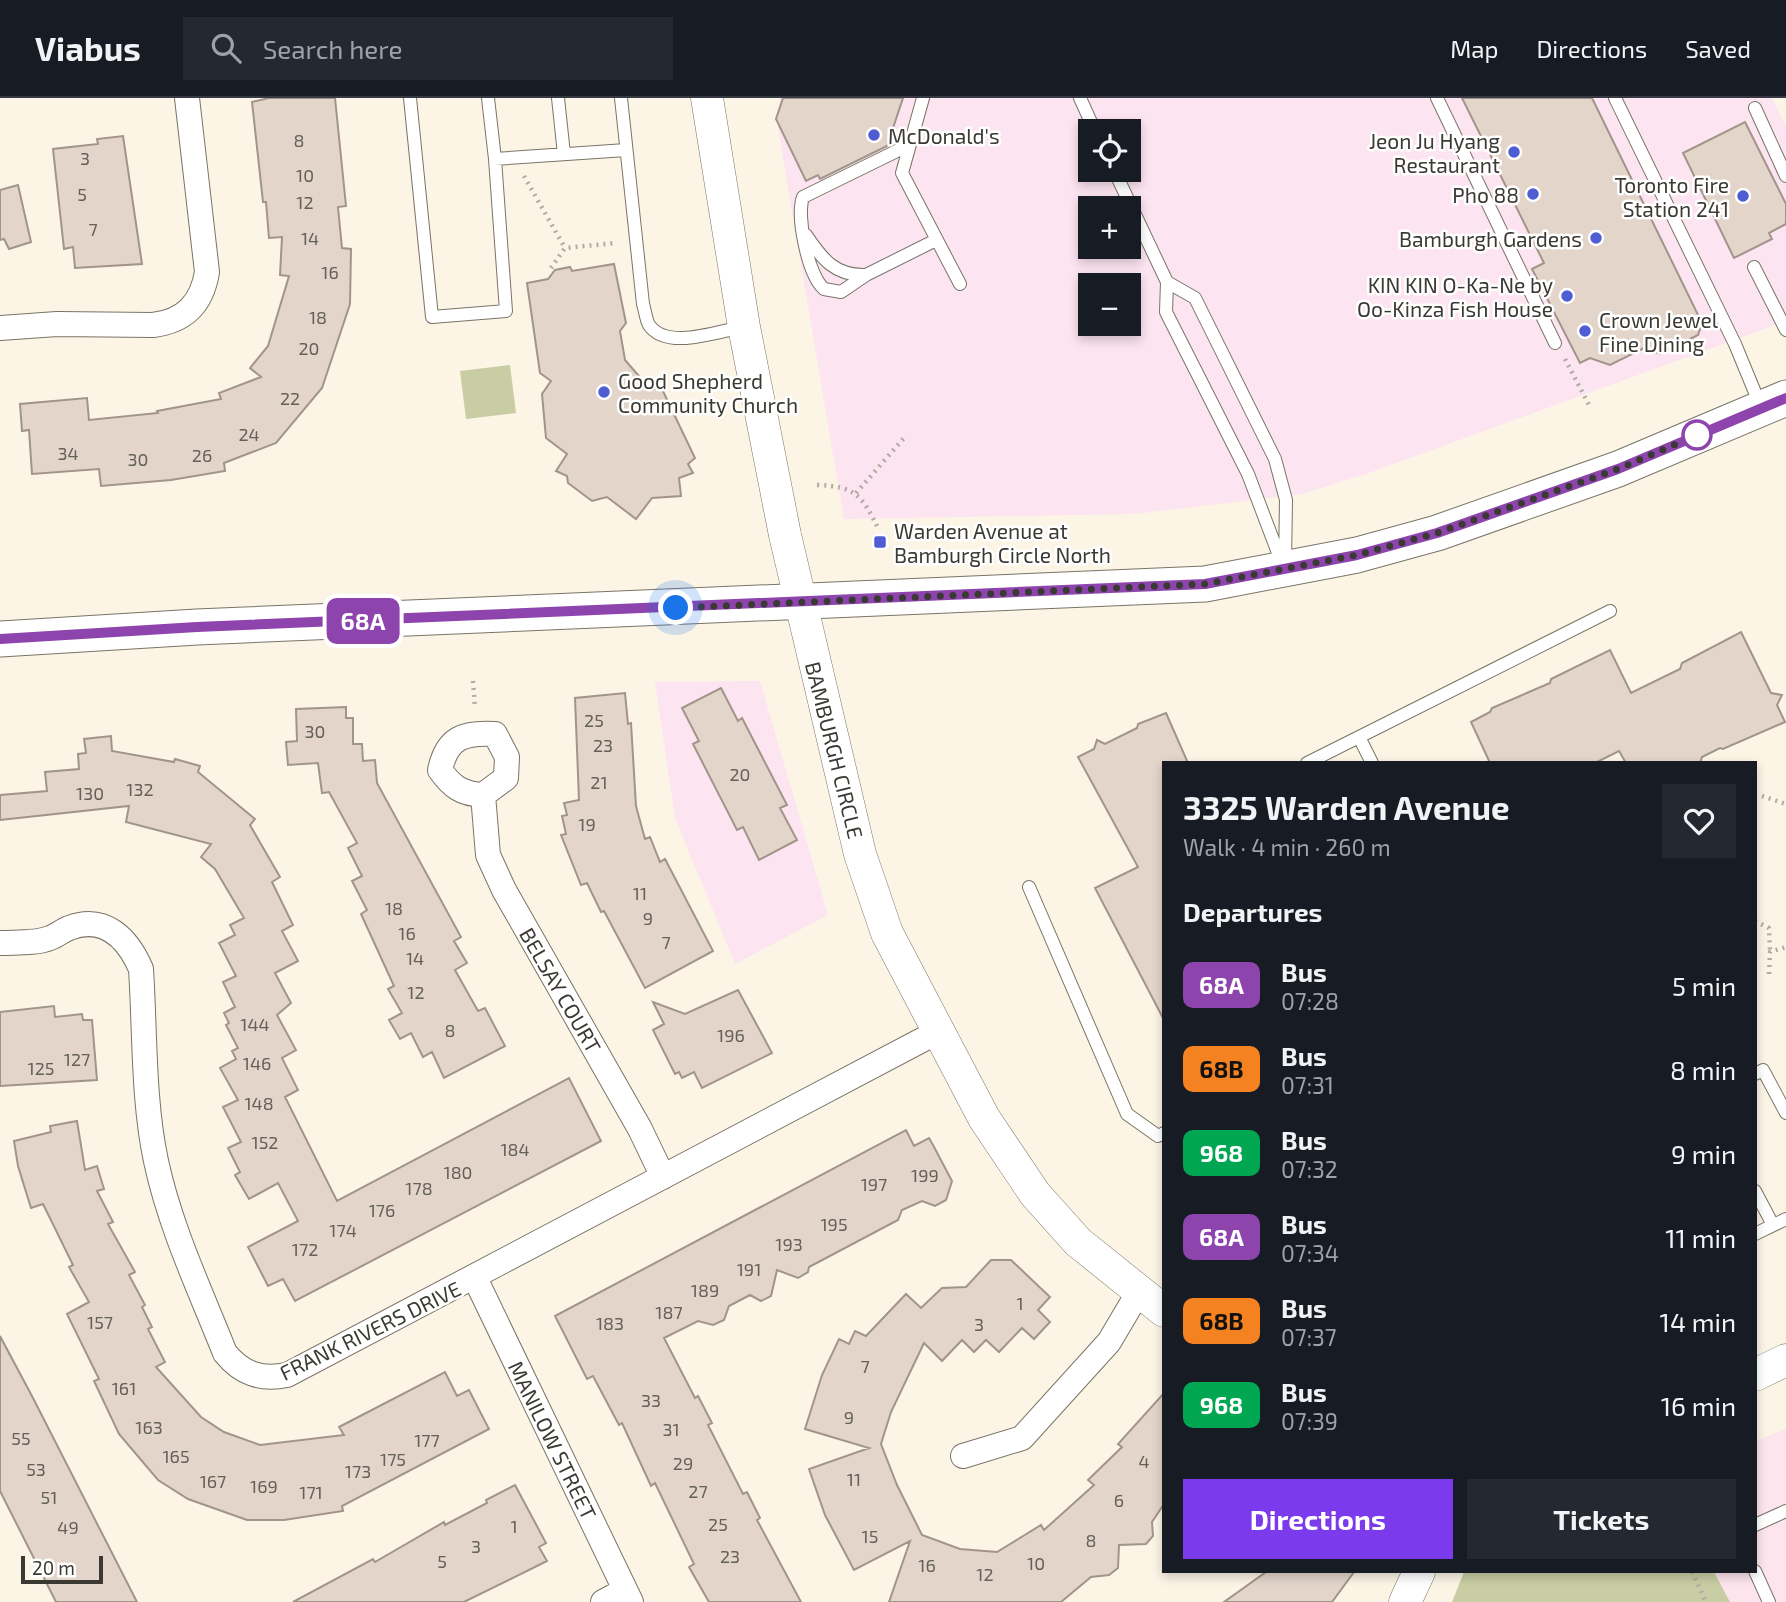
<!DOCTYPE html>
<meta charset="utf-8">
<style>
:root{--surface:#171b24;--page:#242831;--text:#f1f3f6;--muted:#9ea1a6;--line:#363941;--accent:#7c3aed}
body{margin:0;font-family:"Exo 2",sans-serif;background:var(--page);color:var(--text);height:100vh;display:flex;flex-direction:column;font-size:26px;white-space:nowrap}
*{box-sizing:border-box;margin:0}
p{font-size:23px;color:var(--muted)}
.icon{flex:none;width:38px;height:38px;fill:none;stroke:currentColor;stroke-width:2;stroke-linecap:round;stroke-linejoin:round}
.map{position:relative;flex:1;overflow:hidden}
.side{position:absolute;left:1162px;top:663px;width:595px;height:812px;display:flex;flex-direction:column;background:var(--surface);border-radius:0px;box-shadow:0 4px 10px #0003}
.side>*{flex:none}
.badge{padding:0 14px;border-radius:10px;font-size:24px;line-height:46px}
.fabs{position:absolute;left:1078px;top:21px;display:grid;gap:14px}
.fabs a{display:grid;place-items:center;width:63px;height:63px;border-radius:0px;background:var(--surface);box-shadow:0 4px 10px #0003;font-size:35px}
.scale{position:absolute;left:21px;bottom:18px;width:82px;box-sizing:border-box;padding-left:7px;border:4px solid #3b3933;border-top:0;font-size:19px;line-height:24px;white-space:nowrap;color:#3b3933;-webkit-text-stroke:5px #fff;paint-order:stroke}
.you{position:absolute;width:35px;height:35px;margin:-18px;border:5px solid #fff;border-radius:50%;background:#1a73e8;box-shadow:0 0 0 10px #1a73e833}
.map>.badge{position:absolute;translate:-50% -50%;box-shadow:0 0 0 4px #fff}
h2{padding:0 21px;font-size:26px;line-height:63px}
.round{display:grid;place-items:center;flex:none;width:74px;height:74px;border-radius:0px;background:var(--page)}
.head{display:flex;align-items:center;justify-content:space-between;height:119px;padding:0 21px}
h1{font-size:33px;font-weight:700;line-height:52px}
.primary-button{display:flex;gap:14px;margin-top:auto;padding:14px 21px}
.primary-button a{flex:1;height:80px;border-radius:0px;background:var(--accent);color:#fff;font-size:28px;font-weight:700;line-height:80px;text-align:center}
.primary-button a+a{background:var(--page);color:var(--text)}
ul{padding:0;list-style:none}
li{display:flex;align-items:center;gap:21px;height:84px;padding:0 21px}
li div{flex:1}
li b{display:block;font-size:26px}
li em{font-style:normal}
li .badge{min-width:77px;font-weight:700;text-align:center}
header{display:flex;align-items:center;gap:42px;box-sizing:border-box;height:98px;padding:0 35px;background:var(--surface);border-bottom:2px solid var(--line)}
header strong{font-size:33px}
nav{display:flex;gap:38px;margin-inline-start:auto;font-size:24px}
.search{width:490px;height:63px;background:var(--page);display:flex;align-items:center;gap:18px;box-sizing:border-box;padding:0 24px;border-radius:0px;color:var(--muted);font-size:26px}
.map>svg:first-child{display:block}
.commercial{fill:#fce4f0;fill-rule:evenodd}
.education{fill:#fde4ed}
.green{fill:#c8cda3}
.building{fill:#e3d5ca;stroke:#a2948b;stroke-width:2}
.lines{fill:none;stroke-linecap:round;stroke-linejoin:round}
.service-casing{stroke:#797466;stroke-width:14}
.minor-casing{stroke:#797466;stroke-width:26}
.tertiary-casing{stroke:#797466;stroke-width:33}
.secondary-casing{stroke:#797466;stroke-width:37}
.path{stroke:#b1aca1;stroke-width:4.5;stroke-dasharray:2 5;stroke-linecap:butt}
.service{stroke:#fff;stroke-width:12}
.minor{stroke:#fff;stroke-width:24}
.tertiary{stroke:#fff;stroke-width:32}
.secondary{stroke:#fff;stroke-width:35}
.line-casing{stroke:#fff;stroke-width:16}
.line{stroke:#8e44ad;stroke-width:10}
.walk{stroke:#3b3933;stroke-width:7;stroke-dasharray:0 12.6}
.poi-dot{fill:#4f5dd3;stroke:#fff;stroke-width:2.5}
.stop-dot{fill:#fff;stroke:#8e44ad;stroke-width:3.5}
.labels{text-anchor:middle;dominant-baseline:central;stroke-width:5;stroke-linejoin:round;paint-order:stroke}
.number-label{font-size:18px;fill:#656059}
.poi-label{font-size:21px;fill:#3b3933;stroke:#fff;text-anchor:end}
.street-label{font-size:21px;fill:#3b3933;stroke:#fff}
</style>
<header>
<strong>Viabus</strong>
<div class="search"><svg class="icon" aria-label="search" viewBox="0 0 24 24"><circle cx="10" cy="10" r="6"/><path d="M15 15l6 6"/></svg>Search here</div>
<nav><a>Map</a><a>Directions</a><a>Saved</a></nav>
</header>
<div class="map">
<svg width="1786" height="1504" viewBox="0 0 1786 1504">
<rect width="100%" height="100%" fill="#fcf5e6"/>
<path class="commercial" d="M780,0H1772L1786,28V223L1366,376L1302,396L1135,416L844,421L778,30ZM1090,33H1129V72H1090ZM1090,110H1129V149H1090ZM1090,187H1129V226H1090Z
M760,583L828,817L735,866L675,720L655,584Z"/>
<path class="education" d="M1786,1331V1504H1730L1714,1474H1755V1343Z"/>
<path class="green" d="M510,267L516,315L466,321L460,273Z
M1464,1474H1714L1730,1504H1452Z"/>
<path class="building" d="M269,0H335L346,108L338,109L342,150L351,151L350,206L322,290L276,345L224,365L225,373L171,382L101,388L99,371L32,376L29,332L22,333L20,306L87,300L89,322L158,315L157,313L221,301L219,295L261,279L250,270L268,248L289,178L280,177L282,139L269,140L266,104H263L252,4Z
M783,0H903L887,48L820,81L818,77L806,83L776,21Z
M1462,0H1592L1702,225L1698,237L1660,256L1644,250L1610,267L1590,260L1580,265L1532,171L1544,165Z
M1745,24L1786,106V126L1769,135L1772,141L1734,160L1683,55Z
M123,38L142,166L75,170L73,149L64,151L53,51L98,46L97,41Z
M18,87L31,144L9,151L4,141L0,142V92Z
M614,166L626,225L620,233L625,262L651,292L661,289L695,360L688,366L693,375L679,380L681,398L652,400L636,421L607,399L592,403L568,385L567,378L556,373L567,356L546,340L542,296L551,283L540,275L527,185L548,181L555,172L570,169L572,173Z
M1741,534L1771,595L1782,597L1777,607L1785,624L1723,651L1720,650L1702,659L1700,665H1626L1619,653L1595,665H1490L1471,624L1490,614L1492,610L1550,585L1551,581L1610,552L1631,595L1680,571L1682,565Z
M721,590L738,623L742,620L787,707L780,710L797,742L759,762L743,729L737,732L693,646L699,643L682,610Z
M625,595L628,626L631,625L636,708L645,741L650,739L660,764L665,761L713,853L645,890L604,813L601,814L587,785L581,787L561,737L566,736L562,718L567,717L564,705L579,702L575,600Z
M346,609V620H353V646H362L363,663L375,662L377,685L461,839L454,843L467,865L455,872L478,913L485,910L505,948L444,980L432,954L423,959L411,935L400,941L389,922L402,915L388,891L394,888L361,816L367,812L352,783L362,778L348,750L357,745L329,694L322,695L318,665L288,667L286,644L297,643L296,611Z
M1166,615L1188,665H1164V922L1095,790L1138,769L1078,659L1094,651L1097,642L1105,646L1137,630L1138,626Z
M111,638L112,653L174,664L175,661L200,668L198,674L255,721L250,727L280,779L272,784L293,827L282,833L298,863L275,875L291,905L277,917L296,952L282,960L298,992L285,999L337,1103L569,980L601,1043L295,1203L283,1181L268,1188L248,1149L298,1123L278,1085L249,1101L235,1077L240,1074L228,1050L241,1044L223,1009L238,1002L220,970L236,961L232,953L238,950L226,927L229,925L224,915L235,909L223,884L236,878L219,845L235,837L230,827L244,820L215,771L201,759L211,746L126,724L129,708L0,722V697L47,693L45,674L79,671L78,656L86,655L84,641Z
M738,892L772,955L702,990L694,974L682,980L679,974L675,976L653,932L664,926L653,904L685,916Z
M54,908L55,919L82,916L83,922H92L97,982L0,988V914Z
M77,1023L85,1072L97,1068L104,1091L97,1093L113,1124L108,1126L135,1174L129,1177L145,1207L142,1209L152,1229L148,1231L165,1264L156,1269L201,1319L224,1334L260,1347L344,1337L339,1329L445,1274L457,1298L469,1292L489,1331L342,1408L343,1413L284,1422H247L188,1401L158,1382L119,1336L94,1283L99,1281L67,1216L89,1204L69,1169L73,1167L43,1106L31,1110L18,1068L14,1043L51,1034L50,1028Z
M906,1032L914,1048L929,1040L933,1047L952,1083L946,1102L935,1108L922,1103L902,1112L898,1122L809,1169L808,1174L798,1180L777,1172L771,1198L761,1203L750,1197L729,1208L724,1222L713,1227L698,1223L664,1240L695,1300L698,1298L712,1325L708,1327L743,1396L747,1394L760,1420L757,1422L801,1504H709L689,1469L694,1466L655,1385L651,1388L622,1325L619,1327L593,1278L587,1281L555,1218Z
M991,1162H1011L1050,1199L1038,1212L1050,1224L1034,1241L1022,1230L999,1254L986,1242L974,1254L962,1242L942,1263L924,1245L891,1314L881,1346L897,1387L922,1437L960,1451L997,1454L1041,1427L1044,1432L1094,1387L1088,1382L1122,1349L1118,1346L1164,1295V1406L1152,1424L1153,1438L1146,1446L1119,1447L1118,1470L1109,1477L1091,1479L1061,1504H889L910,1443L854,1472L825,1417L809,1371L869,1350L805,1331L822,1277L839,1241L849,1246L855,1233L866,1238L906,1196L921,1210L942,1190L966,1189Z
M0,1238L33,1300L137,1504H56L0,1393Z
M515,1387L546,1445L539,1449L547,1463L464,1504H293L373,1461L375,1464L444,1424L445,1427L487,1405L486,1402Z
M1266,1474H1354L1332,1504H1224Z"/>
<g class="lines">
<defs>
<path id="service" d="M410,0L432,219L506,213L495,61
M488,0L495,61L626,52
M558,0L564,56
M621,0L643,206C645,212 646,222 649,227C667,253 718,233 743,229
M923,0L902,75L960,186
M1080,0L1095,33
M1437,0L1555,245
M1615,0L1735,246L1761,309
M1755,10L1786,78
M909,47L803,99C796,119 808,177 824,191L841,194L866,177L936,142
M1114,72L1167,184L1166,214L1248,376L1283,468
M806,137C822,161 835,178 866,177
M1754,169L1786,232
M1167,184L1195,200L1275,361L1286,402L1285,466
M1307,665L1359,639
M1372,665L1359,639L1610,513
M1029,789L1127,1016L1158,1038L1164,1035
M1755,976L1763,972L1786,1015
M1755,1093L1773,1127
M1755,1136L1786,1121
M1755,1427L1786,1413
M1755,1473L1769,1504"/>
<path id="minor" d="M0,230L57,226L153,227C185,223 202,205 207,174L187,0
M483,697C462,696 452,689 440,672C447,640 463,634 495,636L507,659L506,680L483,697L488,757L504,792L640,1031L663,1079
M0,845C15,844 35,846 50,840C56,838 62,833 69,830C105,816 128,841 141,871C145,932 143,1003 156,1063C170,1129 200,1192 225,1255C242,1276 261,1282 287,1277L941,932
M475,1180L631,1504
M963,1358L1022,1340L1109,1244L1138,1195
M603,1504L625,1492"/>
<path id="tertiary" d="M707,0L744,229L785,437L860,756L887,835L984,1020L1035,1096L1078,1144L1164,1213
M1755,1277L1786,1262
M1405,1504L1419,1474"/>
<path id="secondary" d="M0,541L197,529L1205,486L1357,457L1437,435L1618,371L1786,300"/>
</defs>
<use href="#service" class="service-casing"/>
<use href="#minor" class="minor-casing"/>
<use href="#tertiary" class="tertiary-casing"/>
<use href="#secondary" class="secondary-casing"/>
<path class="path" d="M524,78L565,150
M551,170L565,150L616,145
M1565,261L1589,307
M817,387C856,388 862,398 879,432
M856,395L904,340
M473,583L475,610
M1762,698L1786,706
M1755,823L1769,830L1770,854
M1769,876L1770,854L1786,849
M1692,1474L1706,1504"/>
<use href="#service" class="service"/>
<use href="#minor" class="minor"/>
<use href="#tertiary" class="tertiary"/>
<use href="#secondary" class="secondary"/>
</g>
<g class="lines">
<defs>
<path id="line" d="M0,541L197,529L1205,486L1357,457L1437,435L1618,371L1786,300"/>
</defs>
<use href="#line" class="line-casing"/>
<use href="#line" class="line"/>
<path class="walk" d="M676,510L1205,486L1357,457L1437,435L1618,371L1697,337"/>
</g>
<g class="poi-dot">
<circle cx="874" cy="37" r="7"/>
<circle cx="1514" cy="54" r="7"/>
<circle cx="1533" cy="96" r="7"/>
<circle cx="1743" cy="98" r="7"/>
<circle cx="1596" cy="140" r="7"/>
<circle cx="1567" cy="198" r="7"/>
<circle cx="1585" cy="233" r="7"/>
<circle cx="604" cy="294" r="7"/>
<rect x="873" y="437" width="14" height="14" rx="3.5"/>
</g>
<circle class="stop-dot" cx="1697" cy="337" r="14"/>
<g class="labels">
<g class="number-label">
<text x="299" y="42">8</text>
<text x="85" y="60">3</text>
<text x="305" y="77">10</text>
<text x="82" y="96">5</text>
<text x="305" y="104">12</text>
<text x="93" y="131">7</text>
<text x="310" y="140">14</text>
<text x="330" y="174">16</text>
<text x="318" y="219">18</text>
<text x="309" y="250">20</text>
<text x="290" y="300">22</text>
<text x="249" y="336">24</text>
<text x="68" y="355">34</text>
<text x="202" y="357">26</text>
<text x="138" y="361">30</text>
<text x="594" y="622">25</text>
<text x="315" y="633">30</text>
<text x="603" y="647">23</text>
<text x="740" y="676">20</text>
<text x="599" y="684">21</text>
<text x="140" y="691">132</text>
<text x="90" y="695">130</text>
<text x="587" y="726">19</text>
<text x="640" y="795">11</text>
<text x="394" y="810">18</text>
<text x="648" y="820">9</text>
<text x="407" y="835">16</text>
<text x="666" y="844">7</text>
<text x="415" y="860">14</text>
<text x="416" y="894">12</text>
<text x="255" y="926">144</text>
<text x="450" y="932">8</text>
<text x="731" y="937">196</text>
<text x="77" y="961">127</text>
<text x="257" y="965">146</text>
<text x="41" y="970">125</text>
<text x="259" y="1005">148</text>
<text x="265" y="1044">152</text>
<text x="515" y="1051">184</text>
<text x="458" y="1074">180</text>
<text x="925" y="1077">199</text>
<text x="874" y="1086">197</text>
<text x="419" y="1090">178</text>
<text x="382" y="1112">176</text>
<text x="834" y="1126">195</text>
<text x="343" y="1132">174</text>
<text x="789" y="1146">193</text>
<text x="305" y="1151">172</text>
<text x="749" y="1171">191</text>
<text x="705" y="1192">189</text>
<text x="1020" y="1205">1</text>
<text x="669" y="1214">187</text>
<text x="100" y="1224">157</text>
<text x="610" y="1225">183</text>
<text x="979" y="1226">3</text>
<text x="865" y="1268">7</text>
<text x="124" y="1290">161</text>
<text x="651" y="1302">33</text>
<text x="849" y="1319">9</text>
<text x="149" y="1329">163</text>
<text x="671" y="1331">31</text>
<text x="21" y="1340">55</text>
<text x="427" y="1342">177</text>
<text x="176" y="1358">165</text>
<text x="393" y="1361">175</text>
<text x="1144" y="1363">4</text>
<text x="683" y="1365">29</text>
<text x="36" y="1371">53</text>
<text x="358" y="1373">173</text>
<text x="854" y="1381">11</text>
<text x="213" y="1383">167</text>
<text x="264" y="1388">169</text>
<text x="698" y="1393">27</text>
<text x="311" y="1394">171</text>
<text x="49" y="1399">51</text>
<text x="1119" y="1402">6</text>
<text x="718" y="1426">25</text>
<text x="514" y="1428">1</text>
<text x="68" y="1429">49</text>
<text x="870" y="1438">15</text>
<text x="1091" y="1442">8</text>
<text x="476" y="1448">3</text>
<text x="730" y="1458">23</text>
<text x="442" y="1463">5</text>
<text x="1036" y="1465">10</text>
<text x="927" y="1467">16</text>
<text x="985" y="1476">12</text>
</g>
<g class="poi-label">
<text x="888" y="37" text-anchor="start">McDonald's</text>
<text x="1500" y="42">Jeon Ju Hyang<tspan x="1500" dy="24">Restaurant</tspan></text>
<text x="1729" y="86">Toronto Fire<tspan x="1729" dy="24">Station 241</tspan></text>
<text x="1519" y="96">Pho 88</text>
<text x="1582" y="140">Bamburgh Gardens</text>
<text x="1553" y="186">KIN KIN O-Ka-Ne by<tspan x="1553" dy="24">Oo-Kinza Fish House</tspan></text>
<text x="1599" y="221" text-anchor="start">Crown Jewel<tspan x="1599" dy="24">Fine Dining</tspan></text>
<text x="618" y="282" text-anchor="start">Good Shepherd<tspan x="618" dy="24">Community Church</tspan></text>
<text x="894" y="432" text-anchor="start">Warden Avenue at<tspan x="894" dy="24">Bamburgh Circle North</tspan></text>
</g>
<g class="street-label">
<text transform="translate(835 652) rotate(76)">BAMBURGH CIRCLE</text>
<text transform="translate(561 892) rotate(60)">BELSAY COURT</text>
<text transform="translate(370 1232) rotate(-26)">FRANK RIVERS DRIVE</text>
<text transform="translate(553 1342) rotate(64)">MANILOW STREET</text>
</g>
</g>
</svg>
<div class="fabs">
<a><svg class="icon" aria-label="locate" viewBox="0 0 24 24"><circle cx="12" cy="12" r="6"/><path d="M12 2v4M12 18v4M2 12h4M18 12h4"/></svg></a>
<a>+</a>
<a>−</a>
</div>
<div class="scale">20 m</div>
<div class="you" style="left:676px;top:510px"></div>
<b class="badge" style="left:363px;top:523px;background:#8e44ad;color:#fff">68A</b>
<section class="side">
<div class="head"><div><h1>3325 Warden Avenue</h1><p>Walk · 4 min · 260 m</p></div><a class="round"><svg class="icon" aria-label="heart" viewBox="0 0 24 24"><path d="M12 20l-8-8c-3-5 5-10 8-4 3-6 11-1 8 4z"/></svg></a></div>
<h2>Departures</h2>
<ul>
<li><span class="badge" style="background:#8e44ad;color:#fff">68A</span><div><b>Bus</b><p>07:28</p></div><em>5 min</em></li>
<li><span class="badge" style="background:#f58220;color:#111">68B</span><div><b>Bus</b><p>07:31</p></div><em>8 min</em></li>
<li><span class="badge" style="background:#00a651;color:#fff">968</span><div><b>Bus</b><p>07:32</p></div><em>9 min</em></li>
<li><span class="badge" style="background:#8e44ad;color:#fff">68A</span><div><b>Bus</b><p>07:34</p></div><em>11 min</em></li>
<li><span class="badge" style="background:#f58220;color:#111">68B</span><div><b>Bus</b><p>07:37</p></div><em>14 min</em></li>
<li><span class="badge" style="background:#00a651;color:#fff">968</span><div><b>Bus</b><p>07:39</p></div><em>16 min</em></li>
</ul>
<div class="primary-button"><a>Directions</a><a>Tickets</a></div>
</section>
</div>
